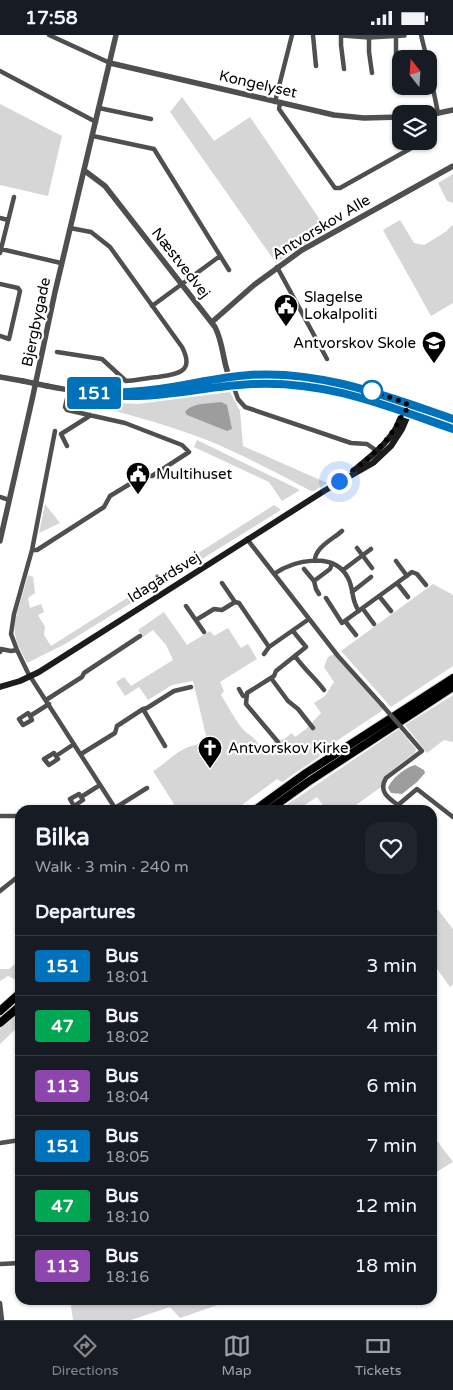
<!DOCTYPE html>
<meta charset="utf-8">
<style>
:root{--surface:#171b24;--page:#20242c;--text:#f1f3f6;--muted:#9ea1a6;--line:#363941;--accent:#858687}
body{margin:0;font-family:"Varela Round",sans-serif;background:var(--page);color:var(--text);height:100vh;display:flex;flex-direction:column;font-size:19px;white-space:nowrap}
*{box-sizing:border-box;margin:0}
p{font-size:16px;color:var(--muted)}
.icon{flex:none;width:28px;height:28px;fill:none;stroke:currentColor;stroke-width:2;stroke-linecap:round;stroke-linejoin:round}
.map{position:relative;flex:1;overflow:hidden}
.details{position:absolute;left:15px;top:770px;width:422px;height:500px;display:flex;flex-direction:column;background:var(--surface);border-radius:15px;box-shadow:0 1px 4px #0004}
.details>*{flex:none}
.badge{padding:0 10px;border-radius:4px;font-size:18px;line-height:32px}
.needle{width:32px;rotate:343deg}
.fabs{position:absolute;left:392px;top:15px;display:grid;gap:10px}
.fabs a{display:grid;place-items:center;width:45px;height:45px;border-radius:10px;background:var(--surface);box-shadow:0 1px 4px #0004;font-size:25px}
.you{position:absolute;width:25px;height:25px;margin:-12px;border:4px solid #fff;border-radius:50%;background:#1a73e8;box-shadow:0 0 0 8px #1a73e833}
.map>.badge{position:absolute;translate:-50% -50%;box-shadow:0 0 0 2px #fff}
h2{padding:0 20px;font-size:19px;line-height:45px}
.round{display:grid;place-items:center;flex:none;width:52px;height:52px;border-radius:15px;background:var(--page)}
.headline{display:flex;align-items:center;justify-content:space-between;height:85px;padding:0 20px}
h1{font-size:24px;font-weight:700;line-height:38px}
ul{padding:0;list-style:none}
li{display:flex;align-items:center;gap:15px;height:60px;padding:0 20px;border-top:1px solid var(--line)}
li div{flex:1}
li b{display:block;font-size:19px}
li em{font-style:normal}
li .badge{min-width:55px;font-weight:700;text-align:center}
.status{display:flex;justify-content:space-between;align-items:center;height:35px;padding:0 25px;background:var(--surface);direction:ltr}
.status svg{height:14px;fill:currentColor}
.tab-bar{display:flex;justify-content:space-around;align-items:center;height:70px;border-top:1px solid var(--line);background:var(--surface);font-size:14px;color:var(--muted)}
.tab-bar a{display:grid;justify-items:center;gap:2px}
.tab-bar .on{color:var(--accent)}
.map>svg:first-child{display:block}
.green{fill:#d6d6d6}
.water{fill:#9d9d9d}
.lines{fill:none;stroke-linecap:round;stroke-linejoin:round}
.motorway-casing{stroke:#dbdbdb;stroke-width:10}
.minor{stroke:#4f4f4f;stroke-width:4.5}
.tertiary{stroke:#4f4f4f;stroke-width:5.5}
.secondary{stroke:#1c1c1c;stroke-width:6}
.motorway{stroke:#000;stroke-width:8}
.minor-bridge{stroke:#4f4f4f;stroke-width:4.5}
.tertiary-bridge{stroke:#4f4f4f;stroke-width:5.5}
.line-casing{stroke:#fff;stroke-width:11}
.line{stroke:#0072bc;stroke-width:8}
.walk{stroke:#000;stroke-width:5;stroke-dasharray:0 9}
.stop-dot{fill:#fff;stroke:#0072bc;stroke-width:2.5}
.labels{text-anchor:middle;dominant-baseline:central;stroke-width:4.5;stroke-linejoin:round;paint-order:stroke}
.street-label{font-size:15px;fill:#000;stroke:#fff}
.poi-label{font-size:15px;fill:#000;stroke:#fff;text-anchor:start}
</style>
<div class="status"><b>17:58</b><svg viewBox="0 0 49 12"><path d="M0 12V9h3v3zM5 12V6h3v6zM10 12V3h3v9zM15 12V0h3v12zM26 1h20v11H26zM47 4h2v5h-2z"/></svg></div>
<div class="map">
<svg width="453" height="1285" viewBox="0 0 453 1285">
<rect width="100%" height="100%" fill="#fff"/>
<path class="green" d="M182,62L214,106L250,82L327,195L276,228L170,77Z
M0,69L62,101L48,161L0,150Z
M453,139V168L447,166L438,148Z
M400,185L414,208L424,210L447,196L448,194L453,190V268L431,281L383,195Z
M230,357L240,376L243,411L327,448L314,456H311C277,438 243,420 207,405C171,391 134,381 96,371L97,367L138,369Z
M197,405L300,455L282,466L269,447L194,412Z
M45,469L60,488L39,498Z
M274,470L281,475L65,609L27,628C23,619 16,609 15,599C13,582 24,557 28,540L33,542L35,558L28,563L30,573L41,569L44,577L38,580L45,592L44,600L51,611Z
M433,549L453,560V631L391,672L341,616Z
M164,577L187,610L210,596L214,601L228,593L241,613L248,609L257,624L220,647L224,656L221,660C227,669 238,691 247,698C254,703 256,705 261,712L284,704L292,698L295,702L306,694L321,678L314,668L325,661L334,647L324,632L328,622L334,619L383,675L323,715L319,722L282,747L277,744L235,775H165L174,769L153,736C164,730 172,720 184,714C191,710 199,710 207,705L193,646L172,650L148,665L139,652L125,661L116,647L124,642L131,651L173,625L166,610L153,595L143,602L138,595Z
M453,660V707L444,705L427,718L405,690Z
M399,694L416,714L415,718C406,725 381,740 381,752L349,775H326L317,762L297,775H279Z
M432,867L453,894V950L450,952L433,928Z
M20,925V947L8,941L0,946V934H9Z
M20,978V990L0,1009V994Z
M432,1099L453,1127L433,1139H432Z
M70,1265H232L180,1283L170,1272L131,1285H73Z"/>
<path class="water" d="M221,367L227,370L232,394L227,396L187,380L185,377C193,367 209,369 221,367Z
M415,730L424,735L425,738L417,747L402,759L391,758L388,753C391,744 406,732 415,730Z"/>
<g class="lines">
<defs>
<path id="motorway" d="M255,775L306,738L453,643
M269,775L308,747L453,652
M0,976L20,958
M0,988L20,971"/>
</defs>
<use href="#motorway" class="motorway-casing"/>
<path class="minor" d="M49,0L110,28
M313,0L316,31
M341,0V10L344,34
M421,0L427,24
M396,1V21L400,41
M369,2V17L372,38
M429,34L438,78
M0,36L96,87
M275,67L292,0
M280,68L279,74L335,153H340L424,106
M99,73L151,84
M429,87L431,99L429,103
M93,101L154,114L229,235
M0,183L8,185
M1,214L61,228
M0,218L14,162
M277,232L327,324
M0,249L18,253L20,256L9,304L0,301
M152,271L220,221
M57,317L102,324L126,346C136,345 147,343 158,342C178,339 195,337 182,312L110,212L91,197L70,193
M233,350L238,364L245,372L351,408L367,409L377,416
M55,396L32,515L14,579L11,599L17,615L28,638L115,773L147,753
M67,411L61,399L88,382L90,380
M0,462L9,465
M247,504L338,621L382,670
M357,513L372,533
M32,515H37L104,472L110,461L143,441H152L189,417L182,410L125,388L67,375L65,372L69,355
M315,526C314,513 333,504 342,496
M396,526L407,541
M304,534L314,546L316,554L319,559
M343,535L371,514
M274,539C294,525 334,516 348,543C354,554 351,566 359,576
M314,546L330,534L332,529
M222,548L235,567
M397,548L408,562
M352,557L371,542
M379,561L391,576
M326,563L342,588L412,537L417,539L426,550
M186,571L204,597
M363,574L374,589
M196,585L214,574L222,575L235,567L239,568L269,612
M345,586L356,600
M0,617L1,614L11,616L17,615
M264,619L269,612L309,584
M295,621C304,634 315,643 324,655
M271,643L288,666L298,674L313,693
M239,654L243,661H247
M46,665L82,642L84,638L140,601
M143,674L165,711
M30,681L32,685L23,690L19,684L28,678L30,681L49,669
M409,701L422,716L386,743C378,756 388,763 398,770L417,754L453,782
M278,707L246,669L247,658L274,641L276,636L306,612L293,596
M81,719L115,698L117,691L143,674L147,673L174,656L191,652
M56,721L58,724L49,730L44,724L54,718L56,721L74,709
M81,762L83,765L74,771L70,764L79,759L81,762L100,750
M0,781H20
M0,856L20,840
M0,1108L20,1105
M0,1229L20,1228
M0,1268L2,1285"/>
<path class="tertiary" d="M342,0L369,2L404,0
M110,28L334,80L364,83L401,82
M429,80L453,75
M85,136L105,151L215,292C225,311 222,332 233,350
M212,287L254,250L302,215L453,131
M0,342L23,346
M47,351C75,356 104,363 133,362C179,360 224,348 270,349C318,350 362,362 407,377
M116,358C161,357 205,342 251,340C316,337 365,353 425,374
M0,506L32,365L55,257L116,0"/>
<path class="secondary" d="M409,378L453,394
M353,436C369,423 385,411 396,393C399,387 402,376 409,374C417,373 443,384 453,387
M0,652L20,646L39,637L324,456L373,428L391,411L402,394L409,378L406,367"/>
<use href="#motorway" class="motorway"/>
<path class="minor-bridge" d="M382,670L409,701"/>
<path class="tertiary-bridge" d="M23,346L47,351"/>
</g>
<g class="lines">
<defs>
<path id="line" d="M453,384C386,361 321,335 249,340C219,342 189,350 159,354C137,357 116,358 94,358C148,368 200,351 253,349C328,346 384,370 453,394"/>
</defs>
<use href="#line" class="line-casing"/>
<use href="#line" class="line"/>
<path class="walk" d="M339,446C366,425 390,409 404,376L409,374L406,368L369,355L372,356"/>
</g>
<defs>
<symbol id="civic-pin" viewBox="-11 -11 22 30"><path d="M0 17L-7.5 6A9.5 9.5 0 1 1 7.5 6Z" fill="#000" stroke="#fff"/><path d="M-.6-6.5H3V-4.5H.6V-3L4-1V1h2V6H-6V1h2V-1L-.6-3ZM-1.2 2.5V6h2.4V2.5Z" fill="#fff"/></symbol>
<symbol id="school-pin" viewBox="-11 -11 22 30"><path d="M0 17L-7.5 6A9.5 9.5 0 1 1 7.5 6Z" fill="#000" stroke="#fff"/><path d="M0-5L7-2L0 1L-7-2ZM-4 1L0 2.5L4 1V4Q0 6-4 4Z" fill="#fff"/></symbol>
<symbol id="church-pin" viewBox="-11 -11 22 30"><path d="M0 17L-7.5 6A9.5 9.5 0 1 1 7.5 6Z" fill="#000" stroke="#fff"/><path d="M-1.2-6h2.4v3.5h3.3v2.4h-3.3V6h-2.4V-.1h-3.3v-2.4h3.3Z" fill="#fff"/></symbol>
</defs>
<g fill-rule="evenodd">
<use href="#civic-pin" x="272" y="257" width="28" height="38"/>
<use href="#school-pin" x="420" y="294" width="28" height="38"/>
<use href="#civic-pin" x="124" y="425" width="28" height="38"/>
<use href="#church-pin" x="196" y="699" width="28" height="38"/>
</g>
<circle class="stop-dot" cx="372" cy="356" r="10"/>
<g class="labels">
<g class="street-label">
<text transform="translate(258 49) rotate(13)">Kongelyset</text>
<text transform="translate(321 192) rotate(-31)">Antvorskov Alle</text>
<text transform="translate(181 228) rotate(52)">Næstvedvej</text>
<text transform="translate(36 287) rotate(-78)">Bjergbygade</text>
<text transform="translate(164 542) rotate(-32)">Idagårdsvej</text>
</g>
<g class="poi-label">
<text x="304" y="262">Slagelse<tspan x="304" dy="17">Lokalpoliti</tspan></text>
<text x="416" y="308" text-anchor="end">Antvorskov Skole</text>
<text x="156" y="439">Multihuset</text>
<text x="228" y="713">Antvorskov Kirke</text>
</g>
</g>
</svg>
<div class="fabs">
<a><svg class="needle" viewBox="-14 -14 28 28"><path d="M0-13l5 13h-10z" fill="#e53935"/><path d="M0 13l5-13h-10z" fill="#9ea1a6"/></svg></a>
<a><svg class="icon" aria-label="layers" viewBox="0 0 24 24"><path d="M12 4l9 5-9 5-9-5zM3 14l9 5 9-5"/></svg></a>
</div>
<div class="you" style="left:339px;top:446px"></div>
<b class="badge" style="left:94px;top:358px;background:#0072bc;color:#fff">151</b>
<section class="details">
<div class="headline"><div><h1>Bilka</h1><p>Walk · 3 min · 240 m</p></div><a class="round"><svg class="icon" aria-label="heart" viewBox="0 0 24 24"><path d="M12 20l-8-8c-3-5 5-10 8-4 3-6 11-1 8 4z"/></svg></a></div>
<h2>Departures</h2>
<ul>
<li><span class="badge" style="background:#0072bc;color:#fff">151</span><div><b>Bus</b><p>18:01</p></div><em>3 min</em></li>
<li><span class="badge" style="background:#00a651;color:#fff">47</span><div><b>Bus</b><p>18:02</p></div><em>4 min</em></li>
<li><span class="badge" style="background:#8e44ad;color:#fff">113</span><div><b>Bus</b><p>18:04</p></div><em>6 min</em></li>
<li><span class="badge" style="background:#0072bc;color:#fff">151</span><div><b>Bus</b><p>18:05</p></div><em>7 min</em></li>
<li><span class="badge" style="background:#00a651;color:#fff">47</span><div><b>Bus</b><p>18:10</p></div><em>12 min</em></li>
<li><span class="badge" style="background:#8e44ad;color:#fff">113</span><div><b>Bus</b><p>18:16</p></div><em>18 min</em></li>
</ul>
</section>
</div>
<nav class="tab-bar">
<a class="on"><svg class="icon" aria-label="directions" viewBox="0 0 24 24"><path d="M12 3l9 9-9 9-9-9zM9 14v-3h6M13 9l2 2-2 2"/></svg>Directions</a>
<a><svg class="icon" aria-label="map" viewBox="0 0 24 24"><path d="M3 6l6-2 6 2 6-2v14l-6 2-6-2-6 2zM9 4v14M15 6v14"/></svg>Map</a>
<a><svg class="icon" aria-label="tickets" viewBox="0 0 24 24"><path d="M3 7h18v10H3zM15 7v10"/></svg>Tickets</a>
</nav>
